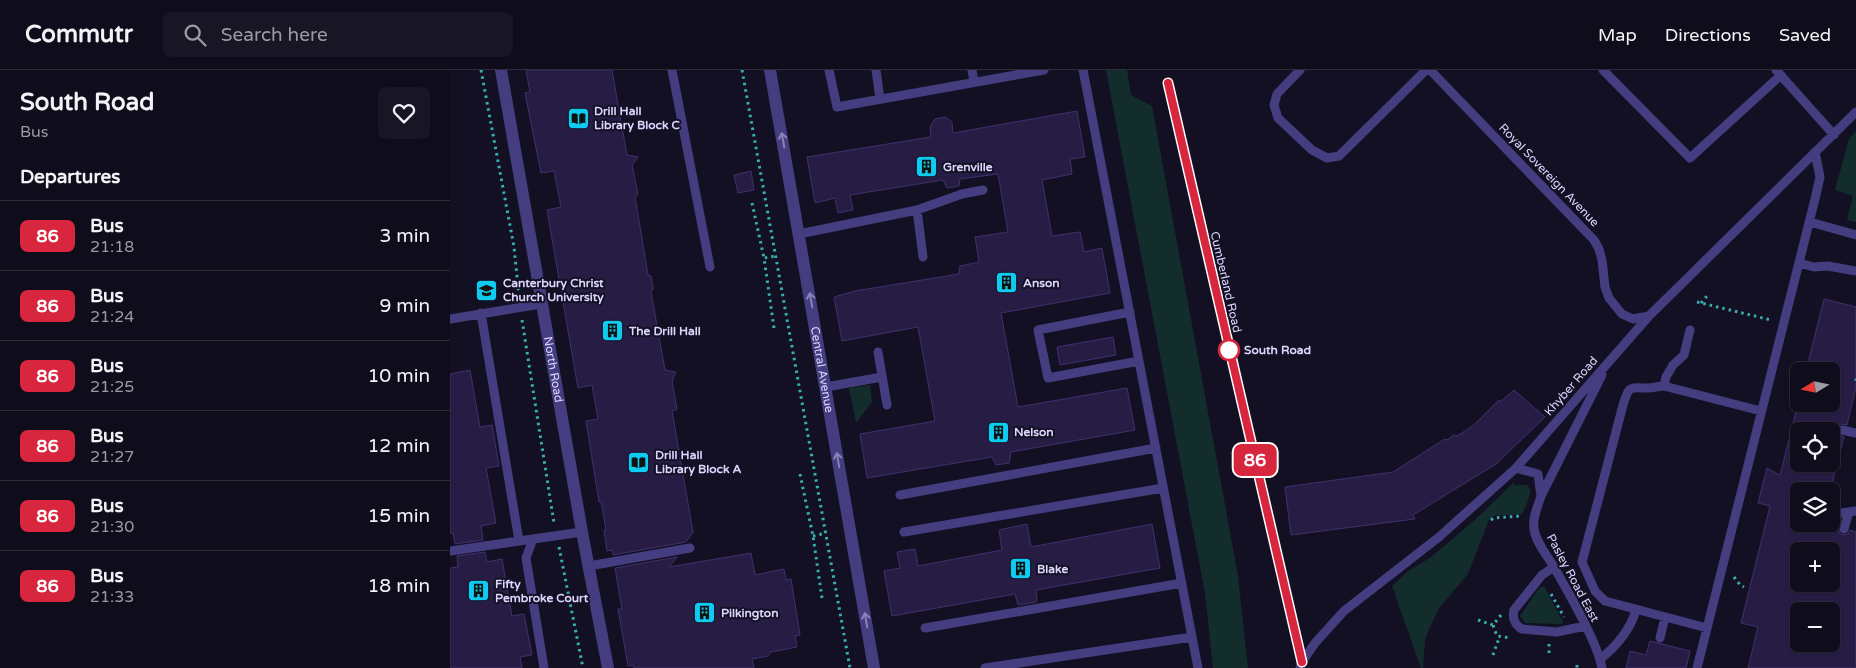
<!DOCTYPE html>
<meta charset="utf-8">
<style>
:root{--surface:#0f0c1b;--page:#181524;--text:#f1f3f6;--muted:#9b9ba3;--line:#2f2c3a}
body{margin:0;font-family:"Varela Round",sans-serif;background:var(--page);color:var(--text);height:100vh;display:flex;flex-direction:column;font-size:19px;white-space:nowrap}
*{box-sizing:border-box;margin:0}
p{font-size:16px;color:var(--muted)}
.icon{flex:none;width:28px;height:28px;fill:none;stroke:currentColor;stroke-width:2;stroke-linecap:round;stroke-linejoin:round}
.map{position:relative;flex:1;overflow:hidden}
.side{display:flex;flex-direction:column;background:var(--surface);width:450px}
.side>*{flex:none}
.badge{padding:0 10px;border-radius:8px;font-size:18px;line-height:32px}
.needle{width:32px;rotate:260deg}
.buttons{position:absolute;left:1340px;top:292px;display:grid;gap:10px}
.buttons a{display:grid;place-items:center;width:50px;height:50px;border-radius:8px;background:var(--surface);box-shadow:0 1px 4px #0004,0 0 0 1px var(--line);font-size:25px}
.map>.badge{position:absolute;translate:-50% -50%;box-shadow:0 0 0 2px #fff}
h2{padding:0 20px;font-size:19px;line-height:45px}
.round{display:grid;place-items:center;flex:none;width:52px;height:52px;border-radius:8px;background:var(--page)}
.overview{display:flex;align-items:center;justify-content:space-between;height:85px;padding:0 20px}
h1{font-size:24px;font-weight:800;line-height:38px}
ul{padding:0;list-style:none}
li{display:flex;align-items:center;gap:15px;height:70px;padding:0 20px;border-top:1px solid var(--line)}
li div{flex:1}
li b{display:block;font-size:19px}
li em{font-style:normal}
li .badge{min-width:55px;font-weight:700;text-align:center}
header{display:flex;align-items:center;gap:30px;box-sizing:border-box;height:70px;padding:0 25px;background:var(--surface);border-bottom:1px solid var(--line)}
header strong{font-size:24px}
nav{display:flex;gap:28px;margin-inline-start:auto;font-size:18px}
.search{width:350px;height:45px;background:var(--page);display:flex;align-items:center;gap:12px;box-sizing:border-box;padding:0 18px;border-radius:8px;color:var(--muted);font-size:19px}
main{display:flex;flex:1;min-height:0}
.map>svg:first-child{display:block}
.green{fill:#132d2d}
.building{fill:#271d44;stroke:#40306e;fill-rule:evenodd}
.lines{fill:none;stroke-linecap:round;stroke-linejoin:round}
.path{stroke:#36b0af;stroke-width:3;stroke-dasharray:2.5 4;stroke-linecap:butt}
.service{stroke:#443e80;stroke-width:9}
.minor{stroke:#443e80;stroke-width:12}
.oneway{stroke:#8882b8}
.line-casing{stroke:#fff;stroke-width:11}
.line{stroke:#d7263d;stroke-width:8}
.stop-dot{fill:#fff;stroke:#d7263d;stroke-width:2.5}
.labels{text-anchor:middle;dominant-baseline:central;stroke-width:4;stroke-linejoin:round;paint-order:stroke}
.poi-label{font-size:12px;font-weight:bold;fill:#dcd5fd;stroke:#141024;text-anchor:start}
.street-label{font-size:12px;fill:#dcd5fd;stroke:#141024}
.stop-label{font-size:12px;font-weight:bold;fill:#dcd5fd;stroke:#141024;text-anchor:start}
</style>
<header>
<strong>Commutr</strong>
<div class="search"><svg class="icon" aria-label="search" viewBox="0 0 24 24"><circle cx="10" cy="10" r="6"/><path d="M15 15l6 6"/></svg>Search here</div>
<nav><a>Map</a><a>Directions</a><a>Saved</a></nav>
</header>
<main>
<section class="side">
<div class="overview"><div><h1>South Road</h1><p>Bus</p></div><a class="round"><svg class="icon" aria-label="heart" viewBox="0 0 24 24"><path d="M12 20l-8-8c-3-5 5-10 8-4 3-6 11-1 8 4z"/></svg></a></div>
<h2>Departures</h2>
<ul>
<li><span class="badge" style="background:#d7263d;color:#fff">86</span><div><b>Bus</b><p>21:18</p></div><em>3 min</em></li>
<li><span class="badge" style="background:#d7263d;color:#fff">86</span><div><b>Bus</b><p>21:24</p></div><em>9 min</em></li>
<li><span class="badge" style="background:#d7263d;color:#fff">86</span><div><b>Bus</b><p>21:25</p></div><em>10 min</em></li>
<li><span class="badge" style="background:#d7263d;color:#fff">86</span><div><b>Bus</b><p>21:27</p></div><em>12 min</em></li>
<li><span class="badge" style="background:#d7263d;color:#fff">86</span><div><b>Bus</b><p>21:30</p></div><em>15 min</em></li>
<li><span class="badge" style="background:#d7263d;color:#fff">86</span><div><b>Bus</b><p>21:33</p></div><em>18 min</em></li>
</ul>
</section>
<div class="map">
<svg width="1406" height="598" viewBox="0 0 1406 598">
<rect width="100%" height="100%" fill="#141024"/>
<path class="green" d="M656,0H677L681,25L702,36L788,506L798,598H763L755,523Z
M1406,61V152L1397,150L1403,126L1385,120L1399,69Z
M420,315L422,332L406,353L399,318Z
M1063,413L1066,416C1090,409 1077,433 1072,444L1044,446L1039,450L1018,504L989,538L982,553L975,569L973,598H971L942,516L958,501L980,488L1026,449Z
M1094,516L1113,552L1112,554L1075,553L1070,546L1089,518Z"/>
<path class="building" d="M76,0H162L177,85L188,87L182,95L188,124L185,127L198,205L201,206L203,219L201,222L215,300L226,302L222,311L227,339L222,341L243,462L236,472L163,485L162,480L157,481L154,460H156L151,431L149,432L136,351L148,349L142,315L128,318L97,140L111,137L104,101L91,103L75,23L80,22Z
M627,41L635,87L620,89L622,104L592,110L602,166L630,162L634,182L652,178L660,223L551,243L568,337L677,318L685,360L561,382L559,393L546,395L542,387L417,408L410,364L485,351L468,257L392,271L384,227L405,221L509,204L510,196L529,192L525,167L558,162L548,104L510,109L509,116L497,118L493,110L400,125L403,140L388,143L385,128L365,133L357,87L481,67L480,57L485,49L495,47L502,52L503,63Z
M301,101L304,120L288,123L284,105Z
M1374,229L1406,237V317L1397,355L1390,354L1386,358L1387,364L1394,367L1380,421H1349V454H1384L1383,456L1388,457L1389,463L1393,465L1398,464L1400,460L1406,462V598H1298L1308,557L1291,553L1320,436L1308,433L1317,398L1330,405L1348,334H1381V301H1356ZM1349,361H1381V393L1384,394H1349ZM1349,481H1381V514H1349ZM1349,541H1381V574H1349Z
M663,267L666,285L610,295L607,277Z
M20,300L30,357L42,355L49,396L36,398L46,453L31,456L33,470L5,474L3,463H0V304Z
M1064,320L1095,347L1046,394L963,445L965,449L841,465L835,417L943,402L995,369L997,370L1004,365L1007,366L1024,355L1049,330L1050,332Z
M577,454L581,477L702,454L710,498L586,520L587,530L586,532L568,535L565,524L442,546L434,501L450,498L447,482L465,479L468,496L552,480L549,460Z
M35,482L37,492L52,489L62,546L74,544L82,585L70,587L72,598H0V498L8,497L7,486Z
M301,483L305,505L334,499L336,510L341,509L350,565L345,566L347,577L321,582L318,586L302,589L304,598H184L183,595L178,596L168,539H172L165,498L227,487L219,497Z
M1200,571L1240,581L1236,598H1176L1180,581L1196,585Z"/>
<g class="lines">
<path class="path" d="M31,0L64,177L69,226
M292,0L400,598
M302,133L314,188
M1247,232L1321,250
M1251,233L1257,226
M72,250L104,453
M324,258L314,188L326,186
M1405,309L1406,310
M350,404L363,466L372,528
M1041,450L1044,448L1071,446
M363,466L376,463
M109,477L133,598
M1284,507L1290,515L1294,517
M1101,524L1114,547
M1051,545L1043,555L1047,566L1061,568
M1028,550L1043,555
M1099,583V573
M1043,585L1049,568
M1127,595V598"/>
<path class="service" d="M222,0L260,197
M379,0L387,37L594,0
M426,0L430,29
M522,0L524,12
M633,0L748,598
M850,0L827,24L824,35L828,48L862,80L877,88L889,86L976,0
M980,0L1144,170L1149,179L1152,190L1155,217L1159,228L1172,244L1183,249L1199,246
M1153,0L1240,88L1331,5
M1326,0L1384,65
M718,13L852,592
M467,140L512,124L533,120
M1360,152L1406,165
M349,164L467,140L473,187
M1349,193L1364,197L1378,196L1406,201
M680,242L588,260L598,308L689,291
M31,243L69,471
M0,249L91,234
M428,282L437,335
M1214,316L1216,307L1223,295L1234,285L1240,260
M376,317L432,307
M1392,360L1406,363
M1066,398L1088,404L1091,426
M450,425L706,378
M1385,441L1391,443L1406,441
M1394,459L1399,442
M454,462L713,418
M83,469L76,488L94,598
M0,481L132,462
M139,496L240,478
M1104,497L1092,505L1064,540C1062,548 1065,555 1072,559L1107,562L1135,556
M475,558L732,513
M1257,558L1155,531L1145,521L1132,492L1173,335C1179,315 1179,318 1198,318C1203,318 1209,316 1214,316L1311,341
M1210,568L1215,547
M1150,589C1165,578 1182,558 1186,539
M535,598L742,567
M850,598L852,592L865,573L894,541L989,467L1066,398L1199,246L1406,42
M1152,598C1147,571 1118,522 1104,497C1097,485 1086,473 1084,459C1082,448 1088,436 1091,426L1152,305
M1247,598L1365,129L1370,107L1365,82"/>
<g class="minor">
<path id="s1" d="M51,0L132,462L158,598"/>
<path id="s2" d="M320,0L424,598"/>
</g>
</g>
<defs><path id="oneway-shaft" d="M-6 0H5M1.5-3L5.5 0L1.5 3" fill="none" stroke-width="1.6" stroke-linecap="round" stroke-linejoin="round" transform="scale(1.25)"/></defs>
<g class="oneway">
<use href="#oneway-shaft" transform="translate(333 70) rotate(-100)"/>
<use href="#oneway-shaft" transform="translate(361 230) rotate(-100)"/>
<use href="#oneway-shaft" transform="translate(388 390) rotate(-100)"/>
<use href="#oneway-shaft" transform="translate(416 550) rotate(-100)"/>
</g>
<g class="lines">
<defs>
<path id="line" d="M718,13L852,592"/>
</defs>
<use href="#line" class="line-casing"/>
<use href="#line" class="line"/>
</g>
<defs>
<symbol id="library-square" viewBox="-11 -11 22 22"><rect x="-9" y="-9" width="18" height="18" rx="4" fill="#0eccf0" stroke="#141024"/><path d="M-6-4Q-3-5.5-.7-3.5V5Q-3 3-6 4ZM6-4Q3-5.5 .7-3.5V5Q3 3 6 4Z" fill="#111"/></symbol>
<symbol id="building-square" viewBox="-11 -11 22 22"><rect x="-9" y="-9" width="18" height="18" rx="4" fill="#0eccf0" stroke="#141024"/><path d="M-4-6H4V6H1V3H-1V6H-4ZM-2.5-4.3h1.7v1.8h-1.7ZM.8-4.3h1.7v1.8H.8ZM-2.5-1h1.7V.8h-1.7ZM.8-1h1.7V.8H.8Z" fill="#111"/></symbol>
<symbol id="university-square" viewBox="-11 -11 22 22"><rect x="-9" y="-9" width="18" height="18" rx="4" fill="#0eccf0" stroke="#141024"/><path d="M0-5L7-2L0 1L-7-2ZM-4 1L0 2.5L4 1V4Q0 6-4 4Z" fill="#111"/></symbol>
</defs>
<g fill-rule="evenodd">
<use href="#library-square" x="116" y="36" width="25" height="25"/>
<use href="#building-square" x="464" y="84" width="25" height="25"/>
<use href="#building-square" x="544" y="200" width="25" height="25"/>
<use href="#university-square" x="24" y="208" width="25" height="25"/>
<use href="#building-square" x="150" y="248" width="25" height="25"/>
<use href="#building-square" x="536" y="350" width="25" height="25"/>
<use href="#library-square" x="176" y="380" width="25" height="25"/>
<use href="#building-square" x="558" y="486" width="25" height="25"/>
<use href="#building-square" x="16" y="508" width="25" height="25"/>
<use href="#building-square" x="242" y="530" width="25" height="25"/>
</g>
<circle class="stop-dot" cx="779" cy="280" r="10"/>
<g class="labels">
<g class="poi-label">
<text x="144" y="41">Drill Hall<tspan x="144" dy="14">Library Block C</tspan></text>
<text x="493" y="97">Grenville</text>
<text x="53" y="213">Canterbury Christ<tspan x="53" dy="14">Church University</tspan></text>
<text x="573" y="213">Anson</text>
<text x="179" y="261">The Drill Hall</text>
<text x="564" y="362">Nelson</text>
<text x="205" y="385">Drill Hall<tspan x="205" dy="14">Library Block A</tspan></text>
<text x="587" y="499">Blake</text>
<text x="45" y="514">Fifty<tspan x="45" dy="14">Pembroke Court</tspan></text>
<text x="271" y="543">Pilkington</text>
</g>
<g class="street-label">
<text transform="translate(1099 105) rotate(46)">Royal Sovereign Avenue</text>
<text transform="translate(776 212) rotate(77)">Cumberland Road</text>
<text stroke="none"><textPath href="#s1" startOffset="304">North Road</textPath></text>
<text stroke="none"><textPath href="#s2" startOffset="304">Central Avenue</textPath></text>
<text transform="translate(1121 316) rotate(-49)">Khyber Road</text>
<text transform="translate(1123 508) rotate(62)">Pasley Road East</text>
</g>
<g class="stop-label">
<text x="794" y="280">South Road</text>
</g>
</g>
</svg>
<div class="buttons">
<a><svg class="needle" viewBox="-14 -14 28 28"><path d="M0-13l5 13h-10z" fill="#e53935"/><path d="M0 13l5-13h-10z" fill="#9b9ba3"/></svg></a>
<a><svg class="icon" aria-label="locate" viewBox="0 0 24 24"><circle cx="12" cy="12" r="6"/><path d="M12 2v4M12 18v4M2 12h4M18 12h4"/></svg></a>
<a><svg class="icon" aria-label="layers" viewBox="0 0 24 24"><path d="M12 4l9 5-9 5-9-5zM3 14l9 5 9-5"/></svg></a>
<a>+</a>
<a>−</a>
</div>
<b class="badge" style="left:805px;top:390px;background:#d7263d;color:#fff">86</b>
</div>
</main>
